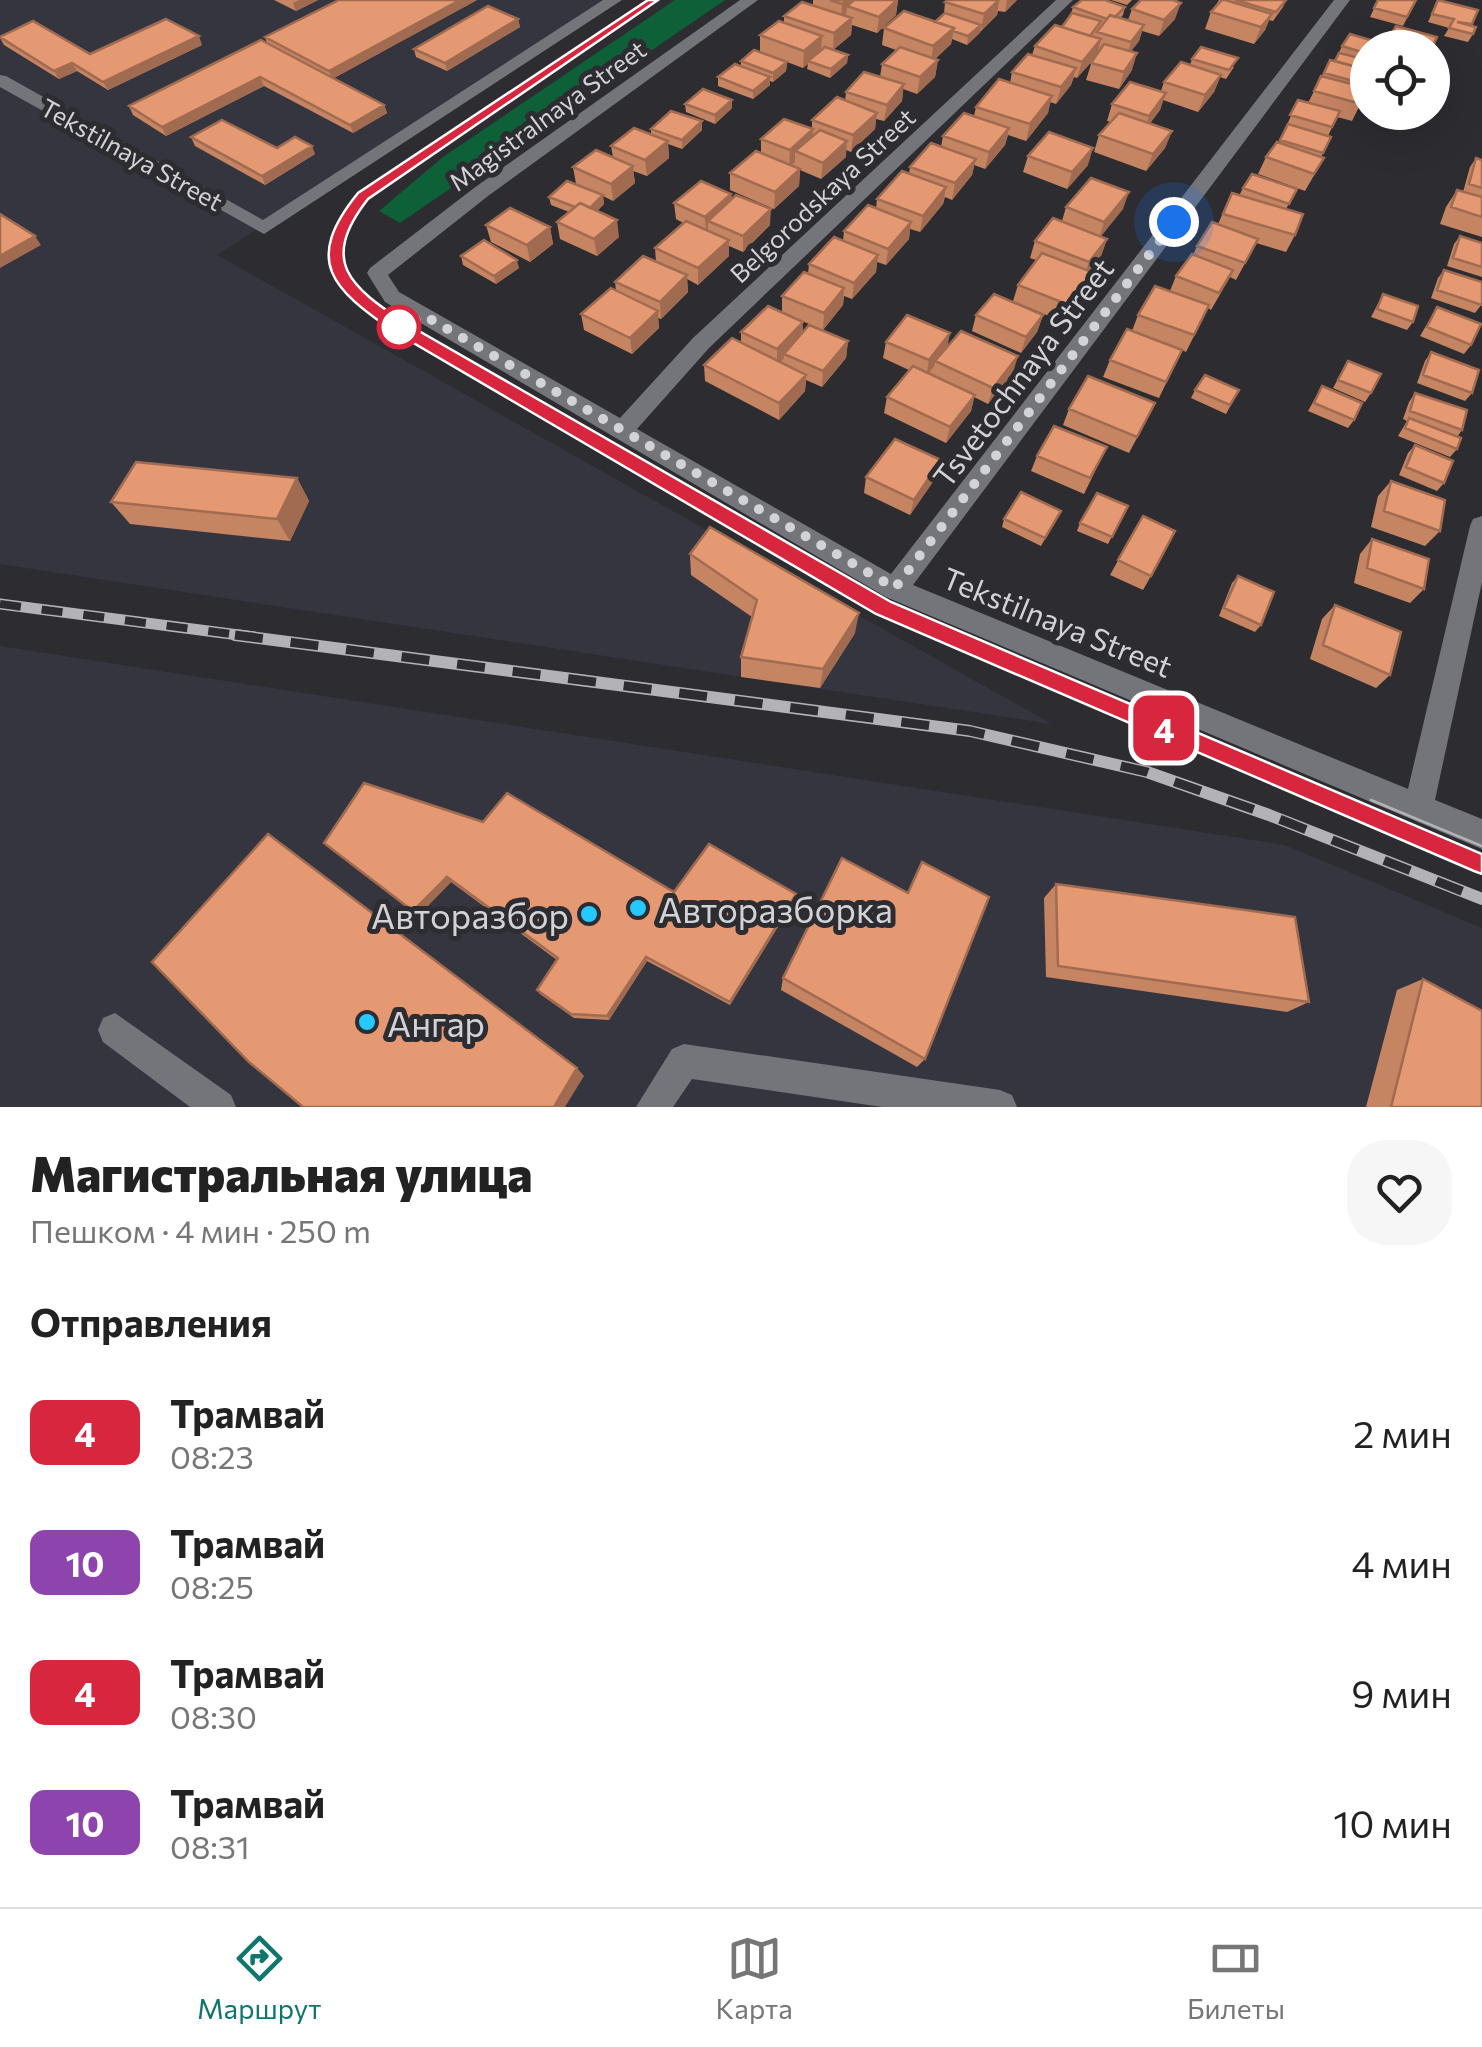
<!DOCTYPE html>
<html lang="ru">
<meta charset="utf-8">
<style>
:root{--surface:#fff;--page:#f6f6f6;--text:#222;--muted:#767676;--line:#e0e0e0;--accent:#0f766e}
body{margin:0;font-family:Commissioner,sans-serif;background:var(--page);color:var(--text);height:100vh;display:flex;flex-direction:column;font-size:38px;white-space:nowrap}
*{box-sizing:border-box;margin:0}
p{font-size:32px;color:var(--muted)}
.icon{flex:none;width:55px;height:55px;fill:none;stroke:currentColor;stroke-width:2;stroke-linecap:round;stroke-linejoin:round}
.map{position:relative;height:1107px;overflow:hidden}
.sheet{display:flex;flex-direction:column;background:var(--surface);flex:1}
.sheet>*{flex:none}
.badge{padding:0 20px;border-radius:15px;font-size:35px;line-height:65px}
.fabs{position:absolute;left:1350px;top:30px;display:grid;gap:20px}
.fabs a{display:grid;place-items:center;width:100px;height:100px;border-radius:50%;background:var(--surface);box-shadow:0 10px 40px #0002;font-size:50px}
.you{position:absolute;width:50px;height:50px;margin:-25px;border:8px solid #fff;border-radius:50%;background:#1a73e8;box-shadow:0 0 0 15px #1a73e833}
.map>.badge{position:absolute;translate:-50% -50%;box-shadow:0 0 0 5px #fff}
h2{padding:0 30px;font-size:38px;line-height:90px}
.round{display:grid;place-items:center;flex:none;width:105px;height:105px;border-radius:40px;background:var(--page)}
.head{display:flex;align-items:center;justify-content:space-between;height:170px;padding:0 30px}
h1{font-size:48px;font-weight:800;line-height:75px}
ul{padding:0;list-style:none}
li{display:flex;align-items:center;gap:30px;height:130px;padding:0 30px}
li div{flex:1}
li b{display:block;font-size:38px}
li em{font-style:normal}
li .badge{min-width:110px;font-weight:700;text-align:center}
.tabs{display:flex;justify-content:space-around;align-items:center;height:140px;border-top:2px solid var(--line);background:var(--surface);font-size:28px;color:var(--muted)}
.tabs a{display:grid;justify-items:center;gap:5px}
.tabs .selected{color:var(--accent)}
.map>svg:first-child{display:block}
.built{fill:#353540}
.green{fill:#0d6038}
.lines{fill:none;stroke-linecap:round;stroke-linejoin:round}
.minor{fill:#74747b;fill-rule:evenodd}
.tram{stroke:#b3b3b7;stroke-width:2.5}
.rail-far1-casing{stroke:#b3b3b7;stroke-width:11}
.rail-casing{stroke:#b3b3b7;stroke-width:12}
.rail-far1{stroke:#2c2c31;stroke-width:8;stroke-dasharray:21;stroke-linecap:butt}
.rail{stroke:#2c2c31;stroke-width:9;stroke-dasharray:28;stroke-linecap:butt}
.wall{fill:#c58462}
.shaded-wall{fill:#a06b50}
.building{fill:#e59972;stroke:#a06b50;stroke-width:2.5}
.line{fill:#d7263d;stroke:#fff;stroke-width:2.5}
.walk{stroke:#d3d3d7;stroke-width:10;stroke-dasharray:0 18}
.stop-dot{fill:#fff;stroke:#d7263d;stroke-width:5}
.poi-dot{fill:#26c9fe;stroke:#2c2c31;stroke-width:4}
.labels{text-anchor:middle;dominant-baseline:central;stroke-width:10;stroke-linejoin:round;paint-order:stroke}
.far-street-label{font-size:25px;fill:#d3d3d7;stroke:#2c2c31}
.street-label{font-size:30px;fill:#d3d3d7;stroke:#2c2c31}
.near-poi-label{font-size:35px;fill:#d3d3d7;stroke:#2c2c31;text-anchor:start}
</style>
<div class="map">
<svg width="1482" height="1107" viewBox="0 0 1482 1107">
<rect width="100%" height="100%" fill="#2c2c31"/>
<path class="built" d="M0,0H610L217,255L1052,724L0,564Z
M0,646L1285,845L1482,928V1107H0Z"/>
<path class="green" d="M675,0H725L400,223L379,211L443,157Z"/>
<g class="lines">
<path class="minor" d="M603,0H622L264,234L0,87V75L6,76L263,220Z
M740,0H758L488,196L388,275L399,292L620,418L693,338L1056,0H1073L709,348L637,429L891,574L1334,0H1350L913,585L1408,789L1470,526L1473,519L1482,516V582L1435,800L1482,819V849L886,597L385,302L367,273L370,268L474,188Z
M115,1013L231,1095L236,1107H190L103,1042L98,1030L103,1018Z
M684,1044L1000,1090L1012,1095L1017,1107H882L692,1079L673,1107H636L672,1049Z"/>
<path class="tram" d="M652,0L363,196C316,259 340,289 399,327L884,608L1482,863
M1371,800L1482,846"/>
<defs>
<path id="rail-far1" d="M0,604L254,637"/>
<path id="rail" d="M235,635L970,731L1147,772L1269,815L1482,899"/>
</defs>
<use href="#rail-far1" class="rail-far1-casing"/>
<use href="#rail" class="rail-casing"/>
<use href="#rail-far1" class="rail-far1"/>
<use href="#rail" class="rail"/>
</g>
<path class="wall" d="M274,0H318L296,11Z
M339,0H477L334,78L384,105L387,113L353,133L264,86L166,136L133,115L129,106L267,43L265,37Z
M813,0H898L896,15L877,33L852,25L851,35L833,50L848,55L847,63L830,78L807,69L808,64L803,68L760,52V35L784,23V16L813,5Z
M948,0H1017L1005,12L998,11L997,15L967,45L952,39L951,44L935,59L938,60L935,77L917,94L903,89L902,101L884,121L876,119L875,129L851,152L846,150V157L821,179L800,170L799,186L774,209L730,190V173L761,153V139L812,129V120L845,101L846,92L880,77L882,64L896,50L882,45L884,28L935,21L944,14L945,2Z
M1111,0H1132L1127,5Z
M1219,0H1286L1283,7L1273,21L1269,20L1265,30L1254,44L1205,29L1211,12Z
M1378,0H1416L1403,26L1370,17Z
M1438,0L1478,10L1471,26L1473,34L1468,42L1444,36L1449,28L1428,22Z
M1073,7H1125L1123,15L1120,18L1128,20L1132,9L1175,19L1159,36L1142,31L1139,41L1131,51L1132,70L1119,89L1086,80L1092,61L1077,78L1074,77L1071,85L1056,104L1050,102L1048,113L1026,141L1008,135L1005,145L985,169L974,165L972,175L952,200L945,197L943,204L920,232L910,229L909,239L886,265L877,262L876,272L852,299L844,296L843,305L823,330L802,321L803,332L848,341L846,358L822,387L806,380L805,391L779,420L705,381L704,365L741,343V332L782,312V296L808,274L809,264L843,241L844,231L876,208L877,199L909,174L910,167L941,147L943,136L974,116L976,107L1010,83L1012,72L1032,55L1035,46L1062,27L1071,14Z
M518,19L520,27L447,71L416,57L414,49Z
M1396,26L1432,48L1385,47Z
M0,38L90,54L202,45L108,90L77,71L59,79L4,45Z
M1342,46L1368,48V98L1365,104L1361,103L1352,121L1337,117L1328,136L1331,137L1321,157L1324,158L1305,191L1258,174L1266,157L1279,143L1298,100L1308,103L1330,60L1335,61Z
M1192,59L1234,67L1226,79L1220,77L1214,92L1198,112L1163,100L1160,110L1150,123L1172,131L1165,148L1146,171L1094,152L1099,135L1111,122L1107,121L1112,104L1161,91L1164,82L1190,65Z
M741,61L787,62L786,71L773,82L770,81V85L753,99L718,86V77L741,66Z
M732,100V108L715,124L686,112L685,104Z
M702,121V130L682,149L668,144L669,158L647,176L633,171L635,183L613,201L603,196L604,204L597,211L619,237L597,256L560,239L557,222L569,212L551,205L549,197L589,190L576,184L573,167L613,157L611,146L651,134V129Z
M191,137L277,148L315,154L265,185L195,146Z
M1028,156L1088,165L1067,189L1023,172Z
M1476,158L1482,160V237L1440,224L1446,207L1457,190L1463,192L1470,167Z
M1243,188L1297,189L1286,209L1295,235L1286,252L1256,243L1236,280L1230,277L1211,310L1208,308L1186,352L1182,350L1159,398L1103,377L1110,360L1132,331L1138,315L1170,291L1176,276L1193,255L1197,246L1218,224L1232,193L1239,196Z
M731,194L732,199L770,225L743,252L729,246V256L698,285L687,279L688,292L661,319L658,318L659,328L632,354L584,330L581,314L616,291L615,282L656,262L655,248L683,223L676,219L674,203Z
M1066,207L1123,209L1100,236L1107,239L1101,256L1089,271L1086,289L1063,322L1013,301L1018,285L1036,260L1030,258L1035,241L1062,221Z
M486,225L550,227L553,244L530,262L491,242Z
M1460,236L1482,243V277L1447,266L1454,244Z
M461,256L519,268L496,284L463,265Z
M1444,270L1482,304L1475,313L1431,298L1438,278Z
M1383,294L1413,322L1407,330L1371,317Z
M1437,307L1471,345L1464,354L1420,336Z
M976,315H1043L1037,332L1021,353L972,331Z
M950,333L947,346L1013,373L988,404L974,397L971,411L946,443L884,413L887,397L909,370L883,358L886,342Z
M1431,352L1472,393L1465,401L1417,383L1425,361Z
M1348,361L1371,393L1365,402L1333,388Z
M1322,386L1354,420L1348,428L1308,411Z
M1195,390H1239L1226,414L1191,398Z
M1415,393L1462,430L1457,437V449L1450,457L1398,436L1407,421L1403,419L1409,402Z
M1069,409L1147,419L1129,453L1063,425Z
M1415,445L1444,483L1437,491L1399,475L1408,453Z
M1107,447L1084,494L1031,471L1037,456Z
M937,476L910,515L864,493L866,477Z
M297,478L309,501L290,541L130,524L111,502Z
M1391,481L1440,531L1425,546L1371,527L1378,496Z
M1128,506L1108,544L1077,531L1080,523Z
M1061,511L1041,546L1002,527L1004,519Z
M1143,516L1151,576L1143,590L1110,575Z
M1372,539L1424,589L1410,603L1354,583L1360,554Z
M690,554L855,633L820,688L741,677V657L752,617L691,575Z
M1238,576L1261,625L1255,632L1219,616L1232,583Z
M1335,605L1390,675L1376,688L1310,659L1322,619Z
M324,843L674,892L796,894L795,899L730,1005L647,961L609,1020L574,1018L540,994L537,990L557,960L451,882L418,916Z
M1056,884L1309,1002L1287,1012L1046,977L1044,898Z
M783,978L925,1059L917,1067L781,990Z
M1423,979L1482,1107H1366L1397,990Z"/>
<path class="shaded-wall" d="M299,0H318L296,11L293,3Z
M460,0H477L332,79L329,71Z
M846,0H860L847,6L846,15L841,20L842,4Z
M898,0L896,15L877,33L879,17Z
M999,0L997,15L981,31L984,14Z
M1007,0H1017L1005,12Z
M1181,3L1175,19L1159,36L1164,20Z
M1272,14L1265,30L1254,44L1261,27Z
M852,18L851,35L833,50L834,33Z
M518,19L520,27L447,71L445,63Z
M981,25L980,33L967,45L968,36Z
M1144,25L1139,41L1126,58L1131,42Z
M954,28L951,44L931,63L933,46Z
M199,36L202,45L108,90L103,82Z
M822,36L821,53L808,61V64L803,68L804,51Z
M1101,39L1097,56L1077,78L1082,62Z
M1137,53L1132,70L1119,89L1124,72Z
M848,55L847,63L830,78L831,69Z
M938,60L935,77L917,94L920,77Z
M787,62L786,71L773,82V73Z
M72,63L77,71L59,79L54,71Z
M1076,68L1071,85L1056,104L1061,87Z
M1221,75L1214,92L1198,112L1205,95Z
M260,77L264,86L166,136L162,127Z
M770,77V85L753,99V91Z
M904,84L902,101L884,121L887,105Z
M1166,93L1160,110L1143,133L1149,116Z
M1052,96L1048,113L1026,141L1030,124Z
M732,100V108L715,124V115Z
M384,105L387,113L353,133L350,125Z
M877,113L875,129L851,152L853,135Z
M702,121V130L682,149V140Z
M1009,128L1005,145L985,169L989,152Z
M813,129L812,146L795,151V162L789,167L790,150Z
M1172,131L1165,148L1146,171L1153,154Z
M668,141L669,158L647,176L645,160Z
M847,141L846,157L821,179L823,163Z
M312,146L315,154L265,185L262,176Z
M1093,148L1088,165L1067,189L1072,172Z
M976,159L972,175L952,200L955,183Z
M633,166L635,183L613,201L611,184Z
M800,169L799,186L774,209L775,192Z
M946,187L943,204L920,232L923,216Z
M1129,192L1123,209L1099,239L1104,222Z
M731,194L732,211L708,221V231L706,233L705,217Z
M603,195L604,204L588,220L586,211Z
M771,209L770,225L743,252V236Z
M617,220L619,237L597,256L594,239Z
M911,222L909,239L886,265L888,249Z
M550,227L553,244L530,262L527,245Z
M35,236L41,245L0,268V256Z
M1107,239L1101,256L1083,279L1089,262Z
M729,240V256L698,285V268Z
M878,255L876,272L852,299L854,283Z
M517,260L519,268L496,284L494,276Z
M1092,272L1086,289L1063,322L1069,305Z
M687,275L688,292L661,319L660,302Z
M844,288L843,305L823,330L824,313Z
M658,311L659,328L632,354L630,338Z
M1043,315L1037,332L1021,353L1026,337Z
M803,322L802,338L784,354V358L777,366V349Z
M950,333L947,349L935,361L934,366L926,377L929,360Z
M848,341L846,358L822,387L823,371Z
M1018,356L1013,373L988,404L993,388Z
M806,375L805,391L779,420V403Z
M975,395L971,411L946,443L950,427Z
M941,460L937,476L910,515L914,500Z
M297,478L309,501L290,541L277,519Z
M859,613L855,633L820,688L823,669Z
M447,877L451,882L418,916L413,911Z
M796,894L795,899L730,1005V1002Z
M646,957L647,961L609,1020L607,1016Z
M577,1068L584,1076L565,1107H554Z"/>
<path class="building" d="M339,0H460L329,71L265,37Z
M830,0H846L842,4Z
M854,0H897L879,17L847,6Z
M948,0H999L984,14L945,2Z
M1082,0H1105L1125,7L1115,17L1110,15L1107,19L1073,7Z
M1141,0H1173L1181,3L1164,20L1132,9Z
M1222,0H1225L1272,14L1261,27L1211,12Z
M1235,0H1286L1276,12Z
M1378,0H1416L1407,17L1374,8Z
M1438,0L1478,10L1472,24L1457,22L1476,27L1473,34L1449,28L1454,19L1432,14Z
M802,2L852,18L834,33L784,16Z
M488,6L518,19L445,63L414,49Z
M904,11L954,28L933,46L884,28Z
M945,13L981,25L968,36L953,31L954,28L935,22Z
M1072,13L1101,21L1090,36L1062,27Z
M1110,15L1144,25L1131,42L1097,32Z
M166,19L199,36L103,82L72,63L54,71L0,37L33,21L90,54Z
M779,21L822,36L804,51L760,35Z
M1055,25L1101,39L1082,62L1035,46Z
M1396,26L1437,37L1432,48H1422L1389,39Z
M1350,34L1384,44L1382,48H1368V54L1342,46Z
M261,40L384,105L350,125L260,77L162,127L129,106Z
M1104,44L1137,53L1124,72L1091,63Z
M1392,44L1405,48H1389Z
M825,47L848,55L831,69L808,61Z
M900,47L938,60L920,77L882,64Z
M1201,47L1238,58L1229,70L1192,59Z
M754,50L787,62L773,73L741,61Z
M1339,53L1368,60V70L1335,61Z
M1028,54L1076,68L1061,87L1012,72Z
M1330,60L1368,70V85L1324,73Z
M1181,62L1221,75L1205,95L1164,82Z
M735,64L770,77L753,91L718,77Z
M864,72L904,84L887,105L846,92Z
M1321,76L1367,88L1361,104L1314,91Z
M999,79L1052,96L1030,124L976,107Z
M1130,82L1166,93L1149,116L1112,104Z
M703,89L732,100L715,115L685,104Z
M837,97L877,113L853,135L812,120Z
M1298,100L1340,111L1332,127L1290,115Z
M671,111L702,121L682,140L651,129Z
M964,113L1009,128L989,152L943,136Z
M1119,113L1172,131L1153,154L1099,135Z
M784,119L813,129L790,150L761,139Z
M222,120L277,148L295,137L312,146L262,176L191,137Z
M1288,124L1331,137L1323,153L1280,140Z
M634,128L668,141L645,160L611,146Z
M820,130L847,141L823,163L795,151Z
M1049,132L1093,148L1072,172L1028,156Z
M1277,142L1324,158L1314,174L1266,157Z
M931,143L976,159L955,183L910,167Z
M596,150L633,166L611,184L573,167Z
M756,151L800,169L775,192L730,173Z
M1476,158L1482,160V188L1469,184Z
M902,171L946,187L923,216L877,199Z
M1252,174L1297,189L1289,204L1243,188Z
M1091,178L1129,192L1104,222L1066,207Z
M567,181L603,195L590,208L580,203L575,207L549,197Z
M701,181L731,194L705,217L674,203Z
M1457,190L1482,197V217L1451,207Z
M1232,193L1303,214L1295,235L1223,214Z
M736,195L771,209L743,236L708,221Z
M580,203L617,220L594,239L557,222Z
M868,205L911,222L888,249L844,231Z
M510,208L550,227L527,245L486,225Z
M0,214L35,236L0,256Z
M1053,218L1107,239L1089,262L1035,241Z
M686,221L729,240L698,268L655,248Z
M1212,222L1258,239L1245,263L1197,246Z
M1460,236L1482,243V267L1453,258Z
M834,237L878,255L854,283L809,264Z
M484,240L517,260L494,276L461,256Z
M1042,253L1092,272L1069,305L1018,285Z
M1192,254L1233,270L1219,293L1176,276Z
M643,256L687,275L660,302L615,282Z
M1444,270L1482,282V305L1437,290Z
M804,272L844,288L824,313L782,296Z
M1155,286L1209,305L1194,335L1138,315Z
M611,288L658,311L630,338L581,314Z
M994,294L1043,315L1026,337L976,315Z
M1383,294L1418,306L1413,322L1377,309Z
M768,306L803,322L777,349L741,332Z
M1437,307L1481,324L1471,345L1427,327Z
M907,315L950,333L929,360L886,342Z
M809,325L848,341L823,371L784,354Z
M1127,329L1182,350L1166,382L1110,360Z
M961,331L1018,356L993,388L935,361Z
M732,338L806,375L779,403L704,365Z
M1431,352L1479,370L1472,393L1423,375Z
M1348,361L1381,374L1371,393L1338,380Z
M913,366L975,395L950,427L887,397Z
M1205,375L1239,390L1230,405L1195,390Z
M1088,376L1155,403L1137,437L1069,409Z
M1322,386L1362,403L1354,420L1314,403Z
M1415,393L1467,410L1462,430L1410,411Z
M1409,418L1461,438L1457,449L1405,428Z
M1054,426L1107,447L1090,478L1037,456Z
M895,439L941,460L914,500L866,477Z
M1415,445L1453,461L1444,483L1406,467Z
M136,462L297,478L277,519L111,502Z
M1391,481L1445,500L1440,531L1384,511Z
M1021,492L1061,511L1045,538L1004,519Z
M1097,493L1128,506L1112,537L1080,523Z
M1143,516L1175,531L1151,576L1118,560Z
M710,527L859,613L823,669L741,657L757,600L690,554Z
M1372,539L1429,559L1424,589L1367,568Z
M1238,576L1274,592L1261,625L1224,608Z
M1335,605L1401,632L1390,675L1323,645Z
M364,783L483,822L507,793L674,892L709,844L796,894L730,1002L646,957L607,1016L571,1014L537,990L558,958L447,877L413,911L324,843Z
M268,834L577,1068L554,1107H303L249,1062L152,962Z
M842,858L908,893L922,862L989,897L925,1059L783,978Z
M1056,884L1295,917L1309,1002L1058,966Z
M1423,979L1482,1011V1107H1391Z"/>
<path class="line" d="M648,0H658L368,199C318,263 352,287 405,323L891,602L1482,854V874L1474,871L876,614L393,331C333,289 302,262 358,193Z"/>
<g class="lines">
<path class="walk" d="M399,327L425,316L895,588L1174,222"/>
</g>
<circle class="stop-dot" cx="399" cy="327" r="20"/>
<g class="poi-dot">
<circle cx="638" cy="908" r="10"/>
<circle cx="589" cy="914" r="10"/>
<circle cx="367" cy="1022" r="10"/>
</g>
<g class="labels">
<g class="far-street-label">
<text transform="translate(547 115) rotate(-36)">Magistralnaya Street</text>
<text transform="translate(132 154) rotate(29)">Tekstilnaya Street</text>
<text transform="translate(822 195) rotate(-43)">Belgorodskaya Street</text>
</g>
<g class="street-label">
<text transform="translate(1022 372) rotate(-53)">Tsvetochnaya Street</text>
<text transform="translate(1058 621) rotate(22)">Tekstilnaya Street</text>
</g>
<g class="near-poi-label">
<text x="658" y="908">Авторазборка</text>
<text x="569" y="914" text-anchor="end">Авторазбор</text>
<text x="387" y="1022">Ангар</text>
</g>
</g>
</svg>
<div class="fabs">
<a><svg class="icon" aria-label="locate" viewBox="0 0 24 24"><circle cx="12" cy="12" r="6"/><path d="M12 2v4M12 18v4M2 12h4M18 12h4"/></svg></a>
</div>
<div class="you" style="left:1174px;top:222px"></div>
<b class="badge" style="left:1164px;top:728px;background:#d7263d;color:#fff">4</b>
</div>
<section class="sheet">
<div class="head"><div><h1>Магистральная улица</h1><p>Пешком · 4 мин · 250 m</p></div><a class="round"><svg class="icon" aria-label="heart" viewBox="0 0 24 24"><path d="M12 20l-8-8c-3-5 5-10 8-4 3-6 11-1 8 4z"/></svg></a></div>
<h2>Отправления</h2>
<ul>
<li><span class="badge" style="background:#d7263d;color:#fff">4</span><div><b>Трамвай</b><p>08:23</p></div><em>2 мин</em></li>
<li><span class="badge" style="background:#8e44ad;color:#fff">10</span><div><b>Трамвай</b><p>08:25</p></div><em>4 мин</em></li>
<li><span class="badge" style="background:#d7263d;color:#fff">4</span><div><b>Трамвай</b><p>08:30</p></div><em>9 мин</em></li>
<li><span class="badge" style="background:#8e44ad;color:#fff">10</span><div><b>Трамвай</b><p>08:31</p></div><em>10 мин</em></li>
</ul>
</section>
<nav class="tabs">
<a class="selected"><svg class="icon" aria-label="directions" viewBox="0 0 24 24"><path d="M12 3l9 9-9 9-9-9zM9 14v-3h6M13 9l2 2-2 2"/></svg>Маршрут</a>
<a><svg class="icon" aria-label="map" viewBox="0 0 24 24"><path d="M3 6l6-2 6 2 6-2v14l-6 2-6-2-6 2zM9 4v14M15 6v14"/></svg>Карта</a>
<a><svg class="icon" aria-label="tickets" viewBox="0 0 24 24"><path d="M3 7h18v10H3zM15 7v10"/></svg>Билеты</a>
</nav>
